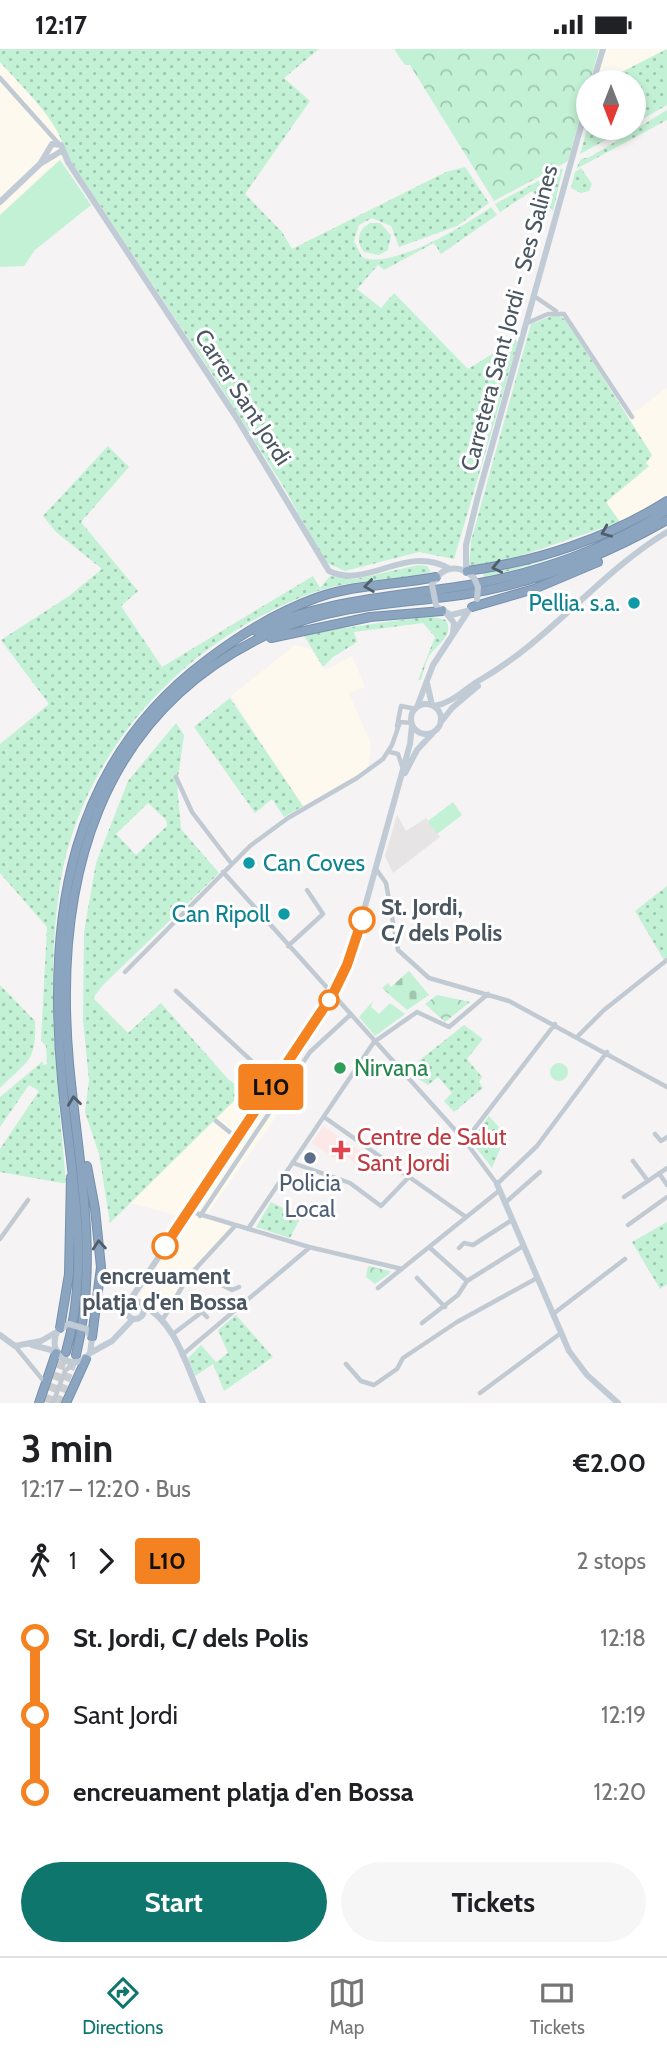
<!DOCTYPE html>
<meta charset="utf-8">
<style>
:root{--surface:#fff;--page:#f6f6f6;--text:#202124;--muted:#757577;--line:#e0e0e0;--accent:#0f766e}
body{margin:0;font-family:Cabin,sans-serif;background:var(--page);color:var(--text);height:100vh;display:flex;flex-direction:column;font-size:26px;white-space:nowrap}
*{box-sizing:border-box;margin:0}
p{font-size:23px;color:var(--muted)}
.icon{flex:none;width:38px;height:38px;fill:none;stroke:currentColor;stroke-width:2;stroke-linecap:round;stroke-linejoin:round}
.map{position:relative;height:1354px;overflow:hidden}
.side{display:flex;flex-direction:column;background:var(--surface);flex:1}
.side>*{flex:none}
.badge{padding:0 14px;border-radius:5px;font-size:24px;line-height:46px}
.needle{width:46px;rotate:180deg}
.fabs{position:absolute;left:576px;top:21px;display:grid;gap:14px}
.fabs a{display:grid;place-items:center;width:70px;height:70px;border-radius:50%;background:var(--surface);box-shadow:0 4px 10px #0003;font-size:35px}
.map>.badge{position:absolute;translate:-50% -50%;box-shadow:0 0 0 4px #fff}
.legs{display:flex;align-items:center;gap:10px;height:77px;padding:0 21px;font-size:23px}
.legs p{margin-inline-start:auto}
.summary{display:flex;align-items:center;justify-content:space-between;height:119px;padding:0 21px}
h1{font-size:38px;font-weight:800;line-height:52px}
.cta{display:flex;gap:14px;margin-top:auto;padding:14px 21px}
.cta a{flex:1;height:80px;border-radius:42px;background:var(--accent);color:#fff;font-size:28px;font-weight:800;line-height:80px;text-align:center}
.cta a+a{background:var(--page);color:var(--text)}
ul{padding:0 21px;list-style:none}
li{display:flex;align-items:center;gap:24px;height:77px;font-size:26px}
li i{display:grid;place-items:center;width:10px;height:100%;margin:0 9px;background:currentColor}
li i::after{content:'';width:18px;height:18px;margin:-9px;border:5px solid;border-radius:50%;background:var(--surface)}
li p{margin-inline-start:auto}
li:first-child i{background:linear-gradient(#0000 50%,currentColor 0)}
li:last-child i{background:linear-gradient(currentColor 50%,#0000 0)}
.status{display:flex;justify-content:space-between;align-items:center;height:49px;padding:0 35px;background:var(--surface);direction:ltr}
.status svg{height:19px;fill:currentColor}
.tab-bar{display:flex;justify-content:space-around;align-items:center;height:98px;border-top:2px solid var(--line);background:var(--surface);font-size:19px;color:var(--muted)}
.tab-bar a{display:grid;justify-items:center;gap:4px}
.tab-bar .selected{color:var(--accent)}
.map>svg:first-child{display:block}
.commercial{fill:#fdf9ef}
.education{fill:#e6e4e5}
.medical{fill:#fce8e6}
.grass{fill:url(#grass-dots);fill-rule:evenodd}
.forest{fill:url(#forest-crowns)}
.cemetery{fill:url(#cemetery-stones)}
.garden{fill:#c3f1d5}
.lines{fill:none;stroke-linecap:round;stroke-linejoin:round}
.highway-tunnel{stroke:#caccce;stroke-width:8;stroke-dasharray:8 4;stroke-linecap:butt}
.highway-casing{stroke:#7690ad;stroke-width:10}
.street{stroke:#c1cad2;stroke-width:4.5}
.secondary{stroke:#c1cbd6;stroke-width:6}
.highway{stroke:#8ba5c1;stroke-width:8}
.secondary-bridge{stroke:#c1cbd6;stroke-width:6}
.oneway{stroke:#505e6b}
.line-1-casing{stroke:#fff;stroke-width:16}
.line-1{stroke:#f58220;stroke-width:10}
.culture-dot{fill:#0f9aa8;stroke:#fff;stroke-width:2.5}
.stop-1-dot{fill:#fff;stroke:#f58220;stroke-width:3.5}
.leisure-dot{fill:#2e9e5b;stroke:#fff;stroke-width:2.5}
.health-dot{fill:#e0444e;stroke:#fff;stroke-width:2.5}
.service-dot{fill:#5c6f8a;stroke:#fff;stroke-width:2.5}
.labels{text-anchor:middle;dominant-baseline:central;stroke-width:6;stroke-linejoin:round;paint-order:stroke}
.street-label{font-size:23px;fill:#4a5661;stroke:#fff}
.culture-label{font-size:23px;fill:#0d838f;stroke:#fff;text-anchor:end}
.stop-label{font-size:23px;font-weight:bold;fill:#4a5661;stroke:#fff;text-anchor:start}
.leisure-label{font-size:23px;fill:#27864d;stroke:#fff;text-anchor:start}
.health-label{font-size:23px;fill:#be3a42;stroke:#fff;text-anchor:start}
.service-label{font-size:23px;fill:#4e5e75;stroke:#fff}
</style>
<div class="status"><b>12:17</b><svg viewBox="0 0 49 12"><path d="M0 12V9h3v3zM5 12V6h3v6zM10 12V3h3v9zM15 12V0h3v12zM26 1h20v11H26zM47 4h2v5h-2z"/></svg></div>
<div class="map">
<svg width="667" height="1354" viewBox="0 0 667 1354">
<defs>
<pattern id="grass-dots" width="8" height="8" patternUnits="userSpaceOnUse" patternTransform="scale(1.75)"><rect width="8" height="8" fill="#c3f1d5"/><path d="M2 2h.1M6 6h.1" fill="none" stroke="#a0c6b0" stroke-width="1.8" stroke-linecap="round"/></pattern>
<pattern id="forest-crowns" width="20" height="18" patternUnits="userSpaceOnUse" patternTransform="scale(1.75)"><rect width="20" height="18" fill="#c3f1d5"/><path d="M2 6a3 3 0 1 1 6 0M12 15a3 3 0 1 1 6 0" fill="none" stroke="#a0c6b0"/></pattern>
<pattern id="cemetery-stones" width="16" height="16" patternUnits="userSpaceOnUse" patternTransform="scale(1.75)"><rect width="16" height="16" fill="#c3f1d5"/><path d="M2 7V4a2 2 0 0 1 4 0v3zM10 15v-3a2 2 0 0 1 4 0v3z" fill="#a0c6b0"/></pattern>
</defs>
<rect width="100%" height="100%" fill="#f5f3f3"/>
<path class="commercial" d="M599,0H667L602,33H596L590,32Z
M0,13L52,72L63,91L67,106L48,120L0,166Z
M667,338V449L620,473L606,453L649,418L646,414L652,407L625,364L639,360Z
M295,596L311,600L325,621L352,607L365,638L349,644L369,690L371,702L367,721L303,757L231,647Z
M244,1042L276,1068L208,1164L235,1181L192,1225L169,1265L161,1263L138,1248L187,1169L130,1154Z"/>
<path class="education" d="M397,766L406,782L426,769L440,788L393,824L385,807Z"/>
<path class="medical" d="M323,1077L372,1110L362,1120L347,1108L342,1114L312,1094Z"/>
<path class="grass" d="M0,0H319L284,29L310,52L245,145L282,183L292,200L446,123L465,118L489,154L457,177L399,198L391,177L372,169L359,176L354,192L362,208C390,222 468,175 491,158L497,166L441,205L434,194L384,221L378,216L357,240L381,259L394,244L468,320L515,291L518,293L454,510L419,503L345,522L325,513L285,440L220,337L67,106C57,69 25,41 0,13Z
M667,0V56L634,75V33H602Z
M667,61V71L576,120L581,110L590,108Z
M588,77V79H628L580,105Z
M563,119L553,162L532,142L500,163L495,155Z
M581,119L592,135L589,142L581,144L571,139L575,123Z
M370,174H380L391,186L388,201L379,206L364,203C355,192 358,181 370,174Z
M557,265L567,272L652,406L646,414L649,417L606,453L620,473L502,513L469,516L471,492L531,275Z
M108,397L129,418L81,473L138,542L121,557L162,618L313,527L320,539L330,527L356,530L418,516L427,517L431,522L424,527C388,531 352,531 318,542C188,587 78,702 59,843C45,941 58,1036 66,1134H62L0,1123V1100L39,1042L29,1036L0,1078V1048L43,1012V1016L47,1015L46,997L41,992L47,878L0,824V695L49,655L1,591L69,547L102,520L56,483L43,467Z
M657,462C602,493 546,514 484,528L483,524L509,518Z
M428,567L446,571C455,588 435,596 428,609C425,616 423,624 421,631H418L435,588L423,574L354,583L357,593L333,608L323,618L303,585Z
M230,649L303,757L284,768L272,750L255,764L194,678Z
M176,674L184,686L177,735L181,780L219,824L103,936L93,949L128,984L161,954L228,1030L244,1042L110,1174L99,1105L85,1063L89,1031L83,971L84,883L96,814L128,732ZM148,754L166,771L167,777L136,806L116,785Z
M667,837V908L664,911L635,862Z
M0,936L35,972C37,1015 25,1013 0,1039Z
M464,976L483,990L467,1010L482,1028L479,1033L483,1039L454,1063L444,1052L452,1044L438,1028L428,1036L406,1022Z
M489,1067L506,1086L492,1119L471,1092Z
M271,1153L301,1168L290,1189L256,1178Z
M667,1173V1235L660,1240L632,1193Z
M236,1266L273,1308L224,1342L213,1315L195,1327L188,1309L201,1296L216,1313L228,1304L218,1281Z"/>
<path class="forest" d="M394,0H599L568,112L494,152L410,16H405Z
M437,946L470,953L445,973L425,955Z
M368,1217L390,1222V1224L375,1235L366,1228Z"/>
<path class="cemetery" d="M409,922L429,946L407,961L382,939L388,934L391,938Z"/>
<path class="garden" d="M60,111L91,156L35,201L24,217L0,218V166Z
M453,753L462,766L437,785L428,772Z
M373,952L371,958L379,965L390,954L405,965L375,987L359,968Z
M550 1023a9 9 0 1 1 18 0a9 9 0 1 1-18 0Z"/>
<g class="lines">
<path class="highway-tunnel" d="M48,1354L65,1306
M57,1354L74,1311"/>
<defs>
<path id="highway" d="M467,522C535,513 609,489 667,452
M472,558L534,540L598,513
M256,582C324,550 395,548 469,536C537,524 609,500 667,461
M271,589L370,568L442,562
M87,1117L95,1160L101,1218L92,1288
M60,1279L69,1225L71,1128
M66,1303C92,1210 70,1123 62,1030C47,868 68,715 207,611C241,585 275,564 316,549C355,535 396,536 436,528
M76,1306C100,1207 78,1114 69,1014C53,834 96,662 275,582C336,555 402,555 467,545C539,533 604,507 667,471
M39,1354L56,1304
M66,1354L86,1310"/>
</defs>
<use href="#highway" class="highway-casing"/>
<path class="street" d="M0,29L59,95
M534,247L556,262
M527,274L548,265H564L632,368
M397,677L401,657L416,660
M390,703L398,705L402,717
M176,728L192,763L231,814
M376,820L386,834L398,901L429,929L509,952L667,1038
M223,823L465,1092L497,1135L537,1097L607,1003
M288,897L323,865L307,841
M125,923L250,797L288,769L357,729L383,710L392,696L400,673L412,674
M176,942L283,1041
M578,987L604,961L667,911
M324,1068L466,1168
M216,1072L237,1089
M655,1085L661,1092L667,1088
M465,1092L555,975
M633,1112L648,1132
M293,1114L350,1134L381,1157L409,1128
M659,1124L667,1136
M624,1148L667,1119
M505,1154L540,1123
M189,1162L309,1198L402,1220
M200,1167L310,1003L350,966
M628,1176L667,1148
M248,1180L374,993L417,963L449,978L488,945
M0,1190L28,1151
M429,1198L467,1232
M459,1199L464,1194L473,1196L512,1171
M193,1222L232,1241L239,1238
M417,1229L445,1258
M378,1239L500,1141
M553,1265L625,1210
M163,1270L188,1228L235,1177
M422,1274L458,1246L467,1232L523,1197
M173,1285L202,1263L207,1268
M15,1297L42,1330
M182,1306L309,1199
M346,1315L361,1332L374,1336L397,1320L403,1309L457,1273L537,1229
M480,1344L561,1284
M53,1354L65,1322L74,1314"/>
<path class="secondary" d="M593,33L603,0
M40,115L52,95L61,96L68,113L236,368L329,522C368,541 406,494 450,520
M0,153L40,115L63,101
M466,522V496L478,447L588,52
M432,536C441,517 460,514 474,529
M439,559L451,566L467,562
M446,564L454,574L453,585
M427,634L432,656
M411 670a15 15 0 1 1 30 0a15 15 0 1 1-30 0Z
M434,657C453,654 464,640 480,631C550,591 599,524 667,483
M417,658L433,616L469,561
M441,673L452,659L478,637
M405,724L417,701L432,685
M497,1135L569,1302L587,1326L618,1354
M126 1261a9 9 0 1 1 18 0a9 9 0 1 1-18 0Z
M127,1256L340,932L353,901L410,695L412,676
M142,1256C177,1273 187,1320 203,1354
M69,1275L58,1281C45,1305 73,1326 90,1304L92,1290L86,1280
M0,1286L15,1297L41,1292L55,1284
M32,1296L55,1302
M92,1303L112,1292L133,1270"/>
<use href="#highway" class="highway"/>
<path class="secondary-bridge" d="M474,529L478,538L477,550
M432,536L436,556
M69,1275L86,1280"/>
</g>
<defs><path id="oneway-chevron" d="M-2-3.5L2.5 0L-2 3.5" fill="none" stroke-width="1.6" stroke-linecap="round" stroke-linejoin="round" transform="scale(1.75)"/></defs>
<g class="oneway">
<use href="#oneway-chevron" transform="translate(606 483) rotate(157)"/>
<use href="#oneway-chevron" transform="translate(497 518) rotate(168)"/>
<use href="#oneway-chevron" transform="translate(369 537) rotate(172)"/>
<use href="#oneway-chevron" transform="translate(74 1052) rotate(-97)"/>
<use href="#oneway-chevron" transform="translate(99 1196) rotate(-95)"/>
</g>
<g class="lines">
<defs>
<path id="line-1" d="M165,1197L333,945L347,916L362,871"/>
</defs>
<use href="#line-1" class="line-1-casing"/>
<use href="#line-1" class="line-1"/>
</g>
<g class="culture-dot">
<circle cx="634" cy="554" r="7"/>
<circle cx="249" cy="814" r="7"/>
<circle cx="284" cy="865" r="7"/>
</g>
<g class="stop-1-dot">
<circle cx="362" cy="871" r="12"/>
<circle cx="329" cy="951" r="9"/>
<circle cx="165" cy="1197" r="12"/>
</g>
<circle class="leisure-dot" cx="340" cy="1019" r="7"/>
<path class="health-dot" d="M337.5 1090.5h7v7h7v7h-7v7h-7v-7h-7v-7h7z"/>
<circle class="service-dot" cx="310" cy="1109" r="7"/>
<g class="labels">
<g class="street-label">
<text transform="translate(509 269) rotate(-75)">Carretera Sant Jordi - Ses Salines</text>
<text transform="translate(243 348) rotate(57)">Carrer Sant Jordi</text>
</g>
<g class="culture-label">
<text x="620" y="554">Pellia. s.a.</text>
<text x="263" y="814" text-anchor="start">Can Coves</text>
<text x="270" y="865">Can Ripoll</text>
</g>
<g class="stop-label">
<text x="381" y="858">St. Jordi,<tspan x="381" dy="26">C/ dels Polis</tspan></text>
<text x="165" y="1227" text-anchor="middle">encreuament<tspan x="165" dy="26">platja d'en Bossa</tspan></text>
</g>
<g class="leisure-label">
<text x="354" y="1019">Nirvana</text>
</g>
<g class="health-label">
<text x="357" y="1088">Centre de Salut<tspan x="357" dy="26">Sant Jordi</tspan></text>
</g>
<g class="service-label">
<text x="310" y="1134">Policia<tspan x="310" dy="26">Local</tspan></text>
</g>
</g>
</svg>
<div class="fabs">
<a><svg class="needle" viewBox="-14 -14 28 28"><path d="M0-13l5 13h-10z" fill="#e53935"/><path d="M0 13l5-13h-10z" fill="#757577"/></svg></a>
</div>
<b class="badge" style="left:271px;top:1038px;background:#f58220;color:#111">L10</b>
</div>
<section class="side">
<div class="summary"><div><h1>3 min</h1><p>12:17 – 12:20 · Bus</p></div><b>€2.00</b></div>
<div class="legs"><svg class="icon" aria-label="walk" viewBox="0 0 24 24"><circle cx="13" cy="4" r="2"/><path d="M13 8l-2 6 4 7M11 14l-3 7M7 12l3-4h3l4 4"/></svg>1<svg class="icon" aria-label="forward" viewBox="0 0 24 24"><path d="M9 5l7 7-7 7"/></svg><b class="badge" style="background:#f58220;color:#111">L10</b><p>2 stops</p></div>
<ul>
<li><i style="color:#f58220"></i><b>St. Jordi, C/ dels Polis</b><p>12:18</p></li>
<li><i style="color:#f58220"></i><span>Sant Jordi</span><p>12:19</p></li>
<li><i style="color:#f58220"></i><b>encreuament platja d'en Bossa</b><p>12:20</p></li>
</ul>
<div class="cta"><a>Start</a><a>Tickets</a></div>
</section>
<nav class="tab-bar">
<a class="selected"><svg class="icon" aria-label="directions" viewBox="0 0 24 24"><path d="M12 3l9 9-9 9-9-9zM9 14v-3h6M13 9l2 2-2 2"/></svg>Directions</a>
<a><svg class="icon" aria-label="map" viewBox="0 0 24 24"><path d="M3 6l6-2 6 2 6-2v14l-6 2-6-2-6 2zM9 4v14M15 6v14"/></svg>Map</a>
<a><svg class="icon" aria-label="tickets" viewBox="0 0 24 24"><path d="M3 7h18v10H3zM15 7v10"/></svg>Tickets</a>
</nav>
